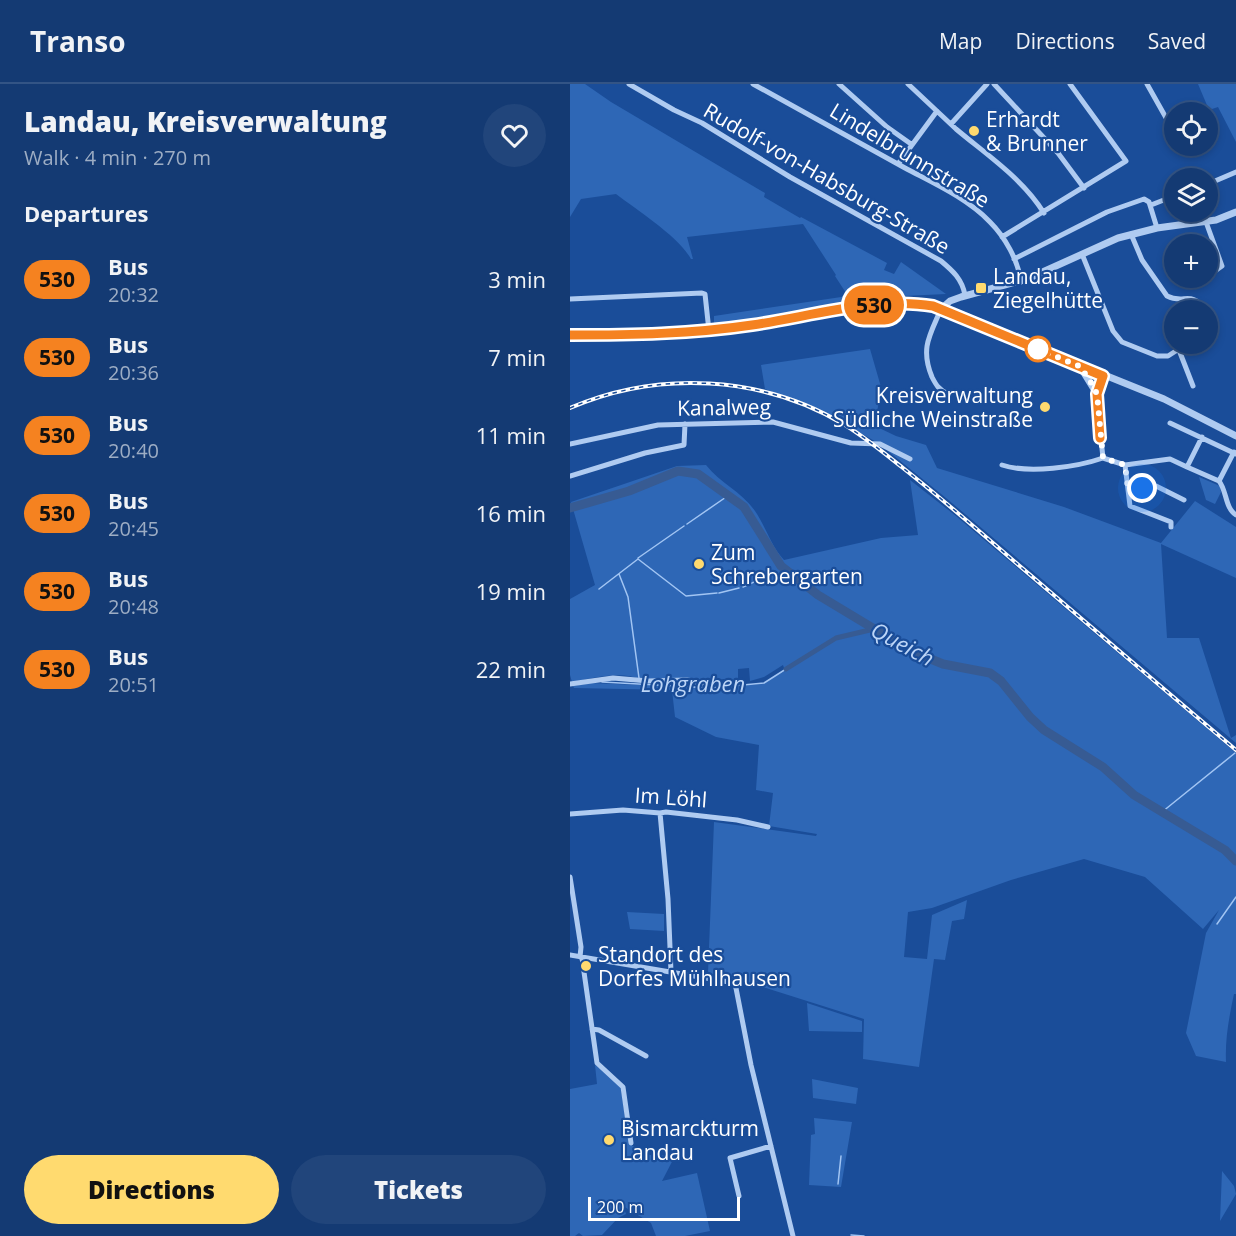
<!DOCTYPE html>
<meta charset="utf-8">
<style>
:root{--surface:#143a73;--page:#21457b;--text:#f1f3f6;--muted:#9dadc4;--line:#335485;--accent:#ffda6f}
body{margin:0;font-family:"Open Sans",sans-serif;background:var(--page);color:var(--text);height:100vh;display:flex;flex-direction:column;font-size:22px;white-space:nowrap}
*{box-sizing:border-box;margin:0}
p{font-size:20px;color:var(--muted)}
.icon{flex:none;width:33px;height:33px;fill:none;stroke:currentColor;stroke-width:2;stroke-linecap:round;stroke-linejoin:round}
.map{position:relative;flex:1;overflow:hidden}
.drawer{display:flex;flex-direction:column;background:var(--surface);width:570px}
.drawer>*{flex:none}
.badge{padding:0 12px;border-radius:20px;font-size:21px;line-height:39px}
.controls{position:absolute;left:594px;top:18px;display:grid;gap:12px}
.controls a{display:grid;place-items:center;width:54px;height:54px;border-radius:50%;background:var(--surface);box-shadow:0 3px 9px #0003,0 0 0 2px var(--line);font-size:30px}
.scale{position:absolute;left:18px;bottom:15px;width:152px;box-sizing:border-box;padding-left:6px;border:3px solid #fff;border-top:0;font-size:16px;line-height:21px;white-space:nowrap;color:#fff;-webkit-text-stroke:4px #1a4d99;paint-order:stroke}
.you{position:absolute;width:30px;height:30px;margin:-15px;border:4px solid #fff;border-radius:50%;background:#1a73e8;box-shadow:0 0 0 9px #1a73e833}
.map>.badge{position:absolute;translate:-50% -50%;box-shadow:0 0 0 3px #fff}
h2{padding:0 24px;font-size:22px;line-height:54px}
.round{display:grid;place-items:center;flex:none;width:63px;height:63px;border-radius:32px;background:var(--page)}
.summary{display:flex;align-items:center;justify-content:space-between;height:102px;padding:0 24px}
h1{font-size:28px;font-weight:800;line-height:45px}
.button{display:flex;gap:12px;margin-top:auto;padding:12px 24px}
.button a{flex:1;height:69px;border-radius:36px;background:var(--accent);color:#111;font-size:24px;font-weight:800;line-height:69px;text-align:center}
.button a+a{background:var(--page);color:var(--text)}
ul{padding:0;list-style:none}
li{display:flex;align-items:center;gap:18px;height:78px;padding:0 24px}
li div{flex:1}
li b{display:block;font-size:22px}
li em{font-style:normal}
li .badge{min-width:66px;font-weight:700;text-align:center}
header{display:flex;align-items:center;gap:36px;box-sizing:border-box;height:84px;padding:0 30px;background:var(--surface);border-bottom:2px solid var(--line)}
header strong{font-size:28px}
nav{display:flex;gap:33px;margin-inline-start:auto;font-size:21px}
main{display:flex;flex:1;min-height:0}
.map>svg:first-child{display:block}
.green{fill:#2e67b6}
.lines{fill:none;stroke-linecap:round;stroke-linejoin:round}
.stream{stroke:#a2c5f3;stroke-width:1.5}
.canal{stroke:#375b93;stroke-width:5}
.river{stroke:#375b93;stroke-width:9}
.minor{stroke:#afcbf1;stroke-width:5}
.tertiary{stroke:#afcbf1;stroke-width:7}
.rail-casing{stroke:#fff;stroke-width:4}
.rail{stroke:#1a4d99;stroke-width:1.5;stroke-dasharray:4.5;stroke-linecap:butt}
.line-casing{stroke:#fff;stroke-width:14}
.line{stroke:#f58220;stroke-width:9}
.walk{stroke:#fff;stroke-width:6;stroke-dasharray:0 10.8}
.poi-dot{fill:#ffda6f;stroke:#1a4d99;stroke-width:2}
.stop-dot{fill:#fff;stroke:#f58220;stroke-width:3}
.labels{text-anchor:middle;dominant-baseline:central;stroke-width:4.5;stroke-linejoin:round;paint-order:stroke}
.poi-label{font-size:21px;fill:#fff;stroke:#1a4d99;text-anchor:start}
.street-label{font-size:21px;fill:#fff;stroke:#1a4d99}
.water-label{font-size:22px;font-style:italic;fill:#bcd5f7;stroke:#1a4d99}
</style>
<header>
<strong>Transo</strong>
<nav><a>Map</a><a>Directions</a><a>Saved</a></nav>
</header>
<main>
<section class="drawer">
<div class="summary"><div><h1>Landau, Kreisverwaltung</h1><p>Walk · 4 min · 270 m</p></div><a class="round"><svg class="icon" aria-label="heart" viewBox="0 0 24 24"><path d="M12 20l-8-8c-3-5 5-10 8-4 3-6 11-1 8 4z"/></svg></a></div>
<h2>Departures</h2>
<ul>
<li><span class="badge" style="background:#f58220;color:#111">530</span><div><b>Bus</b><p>20:32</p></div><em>3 min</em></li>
<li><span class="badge" style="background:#f58220;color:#111">530</span><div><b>Bus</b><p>20:36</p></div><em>7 min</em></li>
<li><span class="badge" style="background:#f58220;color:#111">530</span><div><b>Bus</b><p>20:40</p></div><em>11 min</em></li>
<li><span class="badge" style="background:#f58220;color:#111">530</span><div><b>Bus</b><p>20:45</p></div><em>16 min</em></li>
<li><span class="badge" style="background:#f58220;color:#111">530</span><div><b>Bus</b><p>20:48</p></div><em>19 min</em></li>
<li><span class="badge" style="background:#f58220;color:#111">530</span><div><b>Bus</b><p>20:51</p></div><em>22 min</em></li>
</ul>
<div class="button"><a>Directions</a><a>Tickets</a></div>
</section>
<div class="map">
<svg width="666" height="1152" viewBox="0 0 666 1152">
<rect width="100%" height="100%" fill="#1a4d99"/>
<path class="green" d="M0,0H15L41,18L195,109L194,113L230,134L231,133L317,179L314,186L324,190L331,178L376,210L313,213L178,237L144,242V232L278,212L265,192L266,191L233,140L117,153L123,175H121C108,152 67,126 46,110L11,115L0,133Z
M628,0H666V58L648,23L639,26Z
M300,265L311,303L305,342L326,352L356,361L367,384L494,423L591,459L625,417L666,443V494L591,460L597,554H629L661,654L666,651V659L376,414L308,359L252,327L195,305L191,281Z
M136,381C150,399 172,408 185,427C196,443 201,462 214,476L311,454L348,451L340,396L386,432L666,669V910H664C659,933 655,955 656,978L626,972L616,949L636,849L649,826L633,845L575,793L514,775L441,796L362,824L338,828L334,873L357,875L362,831L397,816L394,835L382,837L375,876L364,875L349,983L293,975L294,935L174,897L138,889L144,738L246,752L247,750L199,742L203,709L186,706L189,661L146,653L105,633L102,606L4,604L3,602L21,599L143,604L192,600L215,587L213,581L194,593L180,597L179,584L168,585V599L154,600V595L139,597L131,595V597L71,596C52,586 23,594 2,598L0,591V515L25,501L1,418L107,382Z
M629,393L650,402L651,408L645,420L636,416Z
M57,828L94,830V847L60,845Z
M237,919L292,937V948L239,947Z
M25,981L50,999L59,1060L80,1071L105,1072L92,1097L127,1089L140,1147L115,1152H86L81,1139L53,1122L56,1130L48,1134L32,1151L13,1152L9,1149L5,1152H0V1005L27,1000Z
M242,995L288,1004L286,1020L243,1014Z
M244,1034L282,1038L271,1103L239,1101L241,1051L245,1050Z
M652,1087L664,1102L666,1110L650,1137Z"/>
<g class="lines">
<path class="stream" d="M117,440L159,411
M68,474L114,442
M49,490L58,513L69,594
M173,503L204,489
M29,505L68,475L116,512L147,509
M149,509L169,504
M32,598L141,604L194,599L216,585
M592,728L665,669
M647,840L666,813
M268,1100L271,1072
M281,1151L294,1152"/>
<path class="canal" d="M216,585L266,554L304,545"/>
<path class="river" d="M0,424L59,407L108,387L128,390L174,423L211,482L248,511L341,567L373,580L420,589L431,597L460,633L474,646L533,683L564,711L655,766L666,777"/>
<path class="minor" d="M59,0L104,26L132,39L220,93L371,177C383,187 392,195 395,211
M183,0C234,28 285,56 335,84C363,99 397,114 420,138C435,153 448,176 451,198
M269,0L317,43L341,60
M338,0C354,15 370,30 386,45C417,71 452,94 474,129
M424,0L488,69L514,104
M577,0L604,48
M381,40L417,0
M328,80L367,27
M638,100L666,88
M581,121L604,112
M636,138L652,182L638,192
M561,150L572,176L597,212C615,221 619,205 636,226
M432,153L556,77L500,0
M512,170L543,247L552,258L587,272H598L612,263
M444,175L537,128L574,115L579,118L587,144
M0,215L132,209L135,210L139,247
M371,225C360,251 350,264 362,293C366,301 369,306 378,310
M609,266L623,302
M600,339L666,370
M0,360L88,341L203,338L281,359L310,360L340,375
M533,374L555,381L600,375L617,383L632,353
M432,381C459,390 507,383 533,374L527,317L533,292
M555,381L560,422L601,438V443
M617,383L649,397C657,407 655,424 666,431
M0,392L75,369L114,361L115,340
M649,397L664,368
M558,406L586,402L614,416
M0,600L43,594L78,597L117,596L132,599
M90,729L98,815L101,888
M0,730L53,726L90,729L96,728L167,736L198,743
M0,793L11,863L10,873
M0,871L165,899L181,981L223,1152
M12,874L27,979L53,1003L61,1059
M22,945L29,946L76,972
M169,1112L160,1074L201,1062"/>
<path class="tertiary" d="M371,225L380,217L391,213L457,195L548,154L587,144L646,136L666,128
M0,251C52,251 104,251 155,245C188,241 221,235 254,229C292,223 334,211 371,225L594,315L666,352
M511,284L527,310"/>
<defs>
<path id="rail" d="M0,324C88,286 192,291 275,341C296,354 314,369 333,384C371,414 408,446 445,478C518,540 592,604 666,666"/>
</defs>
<use href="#rail" class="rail-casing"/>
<use href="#rail" class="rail"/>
</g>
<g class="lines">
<defs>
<path id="line" d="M0,251C61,251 122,250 182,241C238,233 307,212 363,222L533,292L527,310L530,354"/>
</defs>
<use href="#line" class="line-casing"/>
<use href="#line" class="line"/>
<path class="walk" d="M468,265L509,282L519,295L527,310L533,374L555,381L558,405L572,404"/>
</g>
<g class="poi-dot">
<circle cx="404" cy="47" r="6"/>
<rect x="405" y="198" width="12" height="12" rx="3"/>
<circle cx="475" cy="323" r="6"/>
<circle cx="129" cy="480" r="6"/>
<circle cx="16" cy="882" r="6"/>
<circle cx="39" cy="1056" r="6"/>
</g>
<circle class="stop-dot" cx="468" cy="265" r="12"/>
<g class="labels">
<g class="poi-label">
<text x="416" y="35">Erhardt<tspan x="416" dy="24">&amp; Brunner</tspan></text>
<text x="423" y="192">Landau,<tspan x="423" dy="24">Ziegelhütte</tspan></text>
<text x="463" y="311" text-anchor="end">Kreisverwaltung<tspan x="463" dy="24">Südliche Weinstraße</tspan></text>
<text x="141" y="468">Zum<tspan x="141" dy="24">Schrebergarten</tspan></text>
<text x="28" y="870">Standort des<tspan x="28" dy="24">Dorfes Mühlhausen</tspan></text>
<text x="51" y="1044">Bismarckturm<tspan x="51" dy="24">Landau</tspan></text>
</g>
<g class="street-label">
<text transform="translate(340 71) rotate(31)">Lindelbrunnstraße</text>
<text transform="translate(257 94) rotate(30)">Rudolf-von-Habsburg-Straße</text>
<text transform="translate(154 323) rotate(-1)">Kanalweg</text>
<text transform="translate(101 713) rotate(4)">Im Löhl</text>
</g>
<g class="water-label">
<text transform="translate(333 559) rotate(28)">Queich</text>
<text x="123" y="599">Lohgraben</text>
</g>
</g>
</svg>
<div class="controls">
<a><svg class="icon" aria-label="locate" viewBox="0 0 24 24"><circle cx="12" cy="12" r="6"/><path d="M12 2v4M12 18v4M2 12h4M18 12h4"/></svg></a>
<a><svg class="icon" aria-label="layers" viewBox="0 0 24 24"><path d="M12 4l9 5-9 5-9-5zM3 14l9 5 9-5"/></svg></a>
<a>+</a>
<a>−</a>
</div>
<div class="scale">200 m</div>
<div class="you" style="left:572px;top:404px"></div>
<b class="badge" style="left:304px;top:221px;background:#f58220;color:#111">530</b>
</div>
</main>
